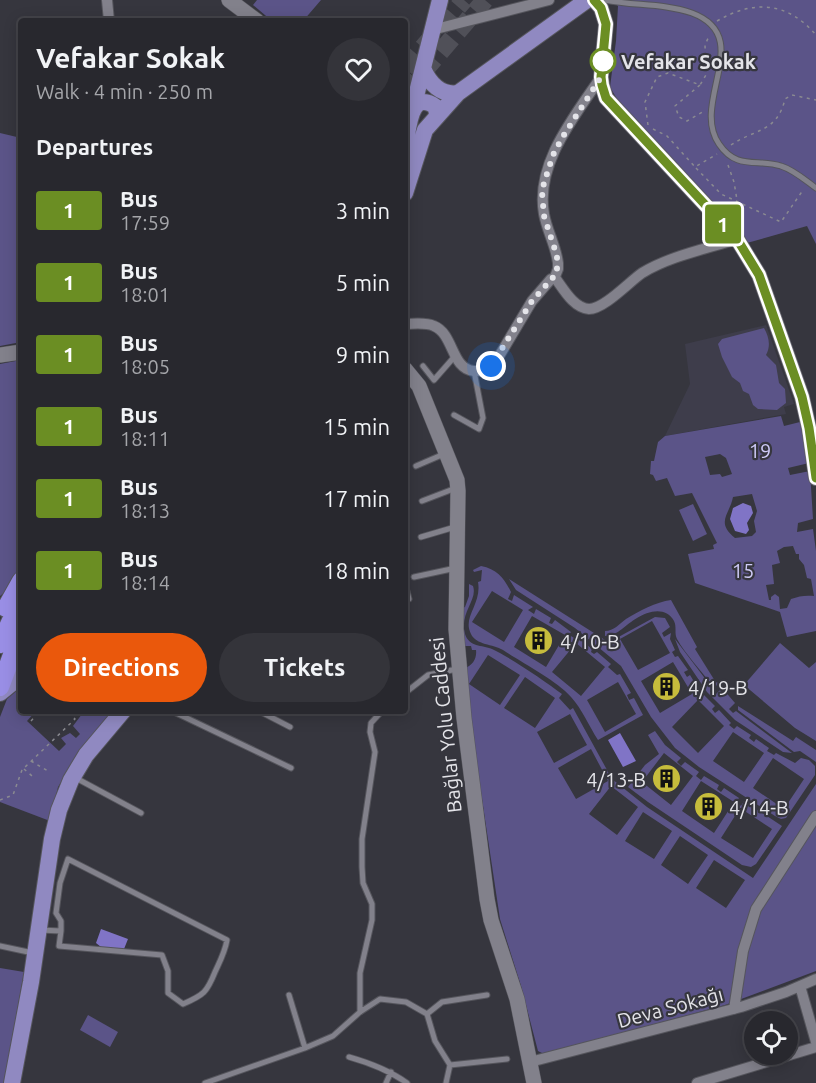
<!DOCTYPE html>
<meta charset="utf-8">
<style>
:root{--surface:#28282e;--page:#34343a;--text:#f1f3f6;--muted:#a5a6aa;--line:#44444a;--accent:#ea580c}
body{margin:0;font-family:Ubuntu,sans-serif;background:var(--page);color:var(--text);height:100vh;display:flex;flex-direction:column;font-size:22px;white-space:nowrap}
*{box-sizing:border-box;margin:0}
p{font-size:20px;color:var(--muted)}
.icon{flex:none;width:33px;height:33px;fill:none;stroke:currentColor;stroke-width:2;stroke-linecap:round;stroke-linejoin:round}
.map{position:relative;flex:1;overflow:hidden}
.drawer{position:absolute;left:18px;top:18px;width:390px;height:696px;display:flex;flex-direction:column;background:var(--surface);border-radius:6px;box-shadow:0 3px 15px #0003,0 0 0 2px var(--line)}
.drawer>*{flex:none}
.badge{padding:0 12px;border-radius:4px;font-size:21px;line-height:39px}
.tools{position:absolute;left:744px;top:1011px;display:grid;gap:12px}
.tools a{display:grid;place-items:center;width:54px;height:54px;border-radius:50%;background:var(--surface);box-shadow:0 3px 15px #0003,0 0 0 2px var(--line);font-size:30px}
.you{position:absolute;width:30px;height:30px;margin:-15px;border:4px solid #fff;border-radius:50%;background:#1a73e8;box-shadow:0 0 0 9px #1a73e833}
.map>.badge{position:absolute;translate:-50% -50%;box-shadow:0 0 0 3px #fff}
h2{padding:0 18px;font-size:22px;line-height:54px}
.round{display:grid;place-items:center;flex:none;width:63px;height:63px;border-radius:32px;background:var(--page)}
.summary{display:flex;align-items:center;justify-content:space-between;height:102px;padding:0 18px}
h1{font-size:28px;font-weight:700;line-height:45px}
.cta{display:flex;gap:12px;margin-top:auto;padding:12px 18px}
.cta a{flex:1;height:69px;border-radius:36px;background:var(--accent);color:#fff;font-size:24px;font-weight:700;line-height:69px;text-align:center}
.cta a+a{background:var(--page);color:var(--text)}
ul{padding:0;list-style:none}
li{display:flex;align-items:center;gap:18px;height:72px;padding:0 18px}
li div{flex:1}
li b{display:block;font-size:22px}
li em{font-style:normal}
li .badge{min-width:66px;font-weight:700;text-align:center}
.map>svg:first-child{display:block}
.built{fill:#3e3d4b}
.green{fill:#5b5488;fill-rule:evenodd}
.water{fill:#8074c6}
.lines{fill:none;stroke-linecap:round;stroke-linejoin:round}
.highway-tunnel{stroke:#505058;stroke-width:18;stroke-dasharray:18 9;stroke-linecap:butt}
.lane-casing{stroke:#55555c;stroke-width:7}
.street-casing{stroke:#55555c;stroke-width:12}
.secondary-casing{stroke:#55555c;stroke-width:16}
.primary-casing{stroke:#55555c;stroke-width:18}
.highway-casing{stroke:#55555c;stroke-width:20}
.path{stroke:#8a8a91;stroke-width:1.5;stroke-dasharray:3 4.5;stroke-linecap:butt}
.lane{stroke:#82818b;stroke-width:5}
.street{stroke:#82818b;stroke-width:10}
.secondary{stroke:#82818b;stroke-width:15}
.primary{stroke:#9089c1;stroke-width:16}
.highway{stroke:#998ee5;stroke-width:18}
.line-casing{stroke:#fff;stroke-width:14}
.line{stroke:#6b8e23;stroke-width:9}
.walk{stroke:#e4e4e9;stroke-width:6;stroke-dasharray:0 10.8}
.stop-dot{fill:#fff;stroke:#6b8e23;stroke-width:3}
.labels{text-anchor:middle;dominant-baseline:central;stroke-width:4.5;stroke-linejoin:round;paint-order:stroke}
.stop-label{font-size:20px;font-weight:bold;fill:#e4e4e9;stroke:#36363e;text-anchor:start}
.park-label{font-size:20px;fill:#cecaf6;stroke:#36363e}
.poi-label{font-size:20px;fill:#e4e4e9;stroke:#36363e;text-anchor:start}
.street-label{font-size:20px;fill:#e4e4e9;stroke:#36363e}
</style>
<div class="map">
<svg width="816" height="1083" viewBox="0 0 816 1083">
<rect width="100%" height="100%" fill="#36363e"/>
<path class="built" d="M766,325L794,404L784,407L786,414L665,436L690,384L685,344Z"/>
<path class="green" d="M257,0H321L303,21H272L253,5Z
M612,0H816V244L807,226L747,243L627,116L610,87L616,41L618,6Z
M0,133L21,138V342L0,346Z
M764,328C769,337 771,346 766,355L776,365L779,383L785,389L786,403L777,410L758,409L753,405L749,394L743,391L740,383L732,377L722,357L718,344L722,339Z
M21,360V564L5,592L0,596V364Z
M781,416L784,426L800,422L809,463L788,468L790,475L810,471L813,519L798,523L797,532L813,529L816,551V631L787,637L780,612L695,583L688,554L714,549L713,545L717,543L692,493L675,496L667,478L656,481L653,475L650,474L651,461H654L658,442L665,436ZM720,454L726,458L732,474L722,477L720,474L710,475L705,457ZM752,494L757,511L754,521L756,532L752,536L735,538C715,522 730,514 733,497ZM793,546L796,554H799V559L804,565L807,578L811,579L814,596C806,595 799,596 791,599L787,608L780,609L779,597L775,594L771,597V600H769L766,585L774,584L772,565L780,563L777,551L784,547Z
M693,504L707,534L693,541L679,510Z
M481,566C497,569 504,578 511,592L508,599L512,601L514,595L533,607L528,610L534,614L536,609L551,618L549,623L552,624L555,620L571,632L569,635L576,639L578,637L592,649L591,652L594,654L597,652L611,664L608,667L617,675L620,674L631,693L627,695L629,700L634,698L643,715L598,740C589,726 582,709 571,697C556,680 522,663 503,650C493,644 476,645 471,634C462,617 482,604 478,582L481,581L482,570L474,572L473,570ZM492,591L523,610L504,642L472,622ZM532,616L565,635L546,667L514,647ZM576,643L605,667L581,696L552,672ZM618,682L636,714L605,732L587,700Z
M509,579L605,640H613L655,617L665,618L670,627L662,633L664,637L671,633L670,639L675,650L672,652L675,657L678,656L688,670L684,672L687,677L690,675L699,690L696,693L699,697L703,694L715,706L712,709L715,713L719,710L731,723L729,725L734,729L737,726L751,735L749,738L754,742L756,739L769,748L767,751L774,755L776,753L795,763L801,758L809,760L815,766V775L786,818L781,819L775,816L699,767L675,748L651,717L621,666L575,628L516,590ZM652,621L670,653L638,670L620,639ZM673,662L692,694L660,713L641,681ZM698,700L724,726L698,753L672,727ZM733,732L764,753L744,782L713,761ZM773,758L804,779L784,809L753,788Z
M469,584L473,586C478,600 459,613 465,634C469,647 482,645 492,649C511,658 545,681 562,694L559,698L570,710L573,708L612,779L647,807L753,878L816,784V971L725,1005L544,1054L538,1051L521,986L500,919L477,766L465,668C473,665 477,658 476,650H472L471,646H464L462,608L465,607L469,596ZM488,655L520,675L500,705L469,684ZM525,677L555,698L535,728L504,708ZM570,714L587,745L554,763L537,732ZM591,749L608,781L576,799L558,768ZM611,786L638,807L617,835L589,814ZM643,812L672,831L654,859L625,841ZM680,836L708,855L688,884L661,865ZM714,860L745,880L726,908L696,888Z
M671,600L697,647L695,649L715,681L711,684C700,669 686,655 677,639C674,633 677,627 674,621C666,606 648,611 637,618C626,624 618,636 605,636V631C614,631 619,624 626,619C639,611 656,602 671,600Z
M675,639L713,689L710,691L714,696L721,689L717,685L714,688L712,686L717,682L735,703L729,709L733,713L736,711L792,753L783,752L735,720L707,692L680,652Z
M780,643L809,668L816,662V741L795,728L744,685Z
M21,687V711H36L27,721L59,751L66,744L61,738L70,733L76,738L80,734L73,726L82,714L85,716L90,711H112L77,756L58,787L50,821L0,802V717L7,699Z
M738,706L793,741L796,737L816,750V762L800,751L794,752L738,710Z
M655,731L665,745L681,758L677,762L681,766L685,762L699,772L696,776L701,780L704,776L719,785L717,789L721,792L724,788L739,798L736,802L741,806L744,801L782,826L756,864L751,867L742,865L648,802L628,787L645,765L659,754L648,735ZM664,753L693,776L671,805L642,782ZM701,781L734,802L714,833L682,811ZM740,808L772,829L753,858L721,838Z
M0,968L24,972L4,1083H0Z
M88,1015L118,1032L110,1047L80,1030Z"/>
<path class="water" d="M743,503L751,506L753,513L747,523L749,530L746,534L735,531L730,519L733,508Z
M620,733L636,761L623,767L608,740Z
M101,929L128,939L124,949L101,947L96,943Z"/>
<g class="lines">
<path class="highway-tunnel" d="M405,68L464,0
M405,93L485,0"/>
<defs>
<path id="lane" d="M605,0C634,6 663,3 692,13C756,37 690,102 719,144C737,171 758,158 781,166C794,170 805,180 816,188
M423,366L434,380L455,356
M454,415L479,429L483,418L474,371
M416,466L444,454
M422,501L456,488
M421,537L455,527
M414,577L456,568
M405,584L409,599
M405,693L428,675L457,669
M172,711L291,768
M259,711L290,727
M68,712L69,711
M74,777L141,813
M40,930L61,931L59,946L162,955L168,971V993L183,1004C204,995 207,992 215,972C220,961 225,952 227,940L68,859L60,883L56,913L61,921V931
M0,946L33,953
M289,995L305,1048
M360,1012V973L372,920V904L363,883L362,867V839L375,752L370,732L371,723L382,711
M427,1014L442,1002L487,995
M349,1057C370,1063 389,1070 407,1083
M450,1065L507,1059
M205,1083L305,1048L333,1036L360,1012L380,999L406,1002L427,1014L435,1041L450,1065L446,1083
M386,1083L391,1072"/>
<path id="street" d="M107,0L109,21
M432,30L549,0
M554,279L558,269V263C556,246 547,231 544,214C535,164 574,117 601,77
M405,324C414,324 425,322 434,326C454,334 451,369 474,371C485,372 491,366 498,358L532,301L551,279H556C564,290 574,308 589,309C604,309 629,282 642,273C670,256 706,249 737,239
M800,986L816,1042
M734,1009L743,951L756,909L816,816
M530,1062L741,1007L786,992L816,979
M697,1083L816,1047"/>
<path id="secondary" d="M229,0L257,21
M594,0L601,8L606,24L601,77L602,85L606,98L737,239L759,275L802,397L809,428L816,478
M0,355L21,352
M405,369L419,386L457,480L458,491L456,629L464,718L487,899L491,920L517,999L534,1083"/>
<path id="primary" d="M423,68C429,83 441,96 458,93
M412,112L440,0
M405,146C409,129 409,88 436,107L437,115
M405,193L425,130L458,93L587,0
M0,693L21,676
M12,1083L31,982L52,839L59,810L71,780L86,755L123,711"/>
<path id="highway" d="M6,608L21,581
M0,644L21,599
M0,687L21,631"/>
</defs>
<use href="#lane" class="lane-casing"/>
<use href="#street" class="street-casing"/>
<use href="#secondary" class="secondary-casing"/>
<use href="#primary" class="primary-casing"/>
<use href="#highway" class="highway-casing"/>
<path class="path" d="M717,21C753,0 787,1 816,35
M700,85L675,106L679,117L687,121L704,111
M648,125L645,102L657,77L668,73L700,85L706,75L705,45L709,36
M653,129L667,136L695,167L717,154
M731,145C754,129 777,133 785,99L792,95L816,100
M728,165L734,182L741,224
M696,168L721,194L781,222L801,193L805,190
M31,721L40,711
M31,761L48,771
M24,769L32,776L31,780
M0,800L13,795L22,770L75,719L74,718"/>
<use href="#lane" class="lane"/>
<use href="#street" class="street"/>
<use href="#secondary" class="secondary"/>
<use href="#primary" class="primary"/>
<use href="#highway" class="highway"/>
</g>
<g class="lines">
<defs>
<path id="line" d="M594,0L601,8L606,24L601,77L602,85L606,98L737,239L759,275L802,397L809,428L816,478"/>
</defs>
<use href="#line" class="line-casing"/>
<use href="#line" class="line"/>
<path class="walk" d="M491,366L532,301L557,273V256L544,216L542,192L544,183L553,155L562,138L601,77L603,61"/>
</g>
<defs>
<symbol id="building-disc" viewBox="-11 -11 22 22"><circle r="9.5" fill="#c6bc3c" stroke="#36363e"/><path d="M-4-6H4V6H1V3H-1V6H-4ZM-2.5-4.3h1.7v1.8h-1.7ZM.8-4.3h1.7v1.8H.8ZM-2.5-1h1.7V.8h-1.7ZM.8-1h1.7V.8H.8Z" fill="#111"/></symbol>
</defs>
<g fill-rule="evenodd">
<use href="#building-disc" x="522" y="624" width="33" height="33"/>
<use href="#building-disc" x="650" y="670" width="33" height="33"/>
<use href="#building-disc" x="650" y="762" width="33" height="33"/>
<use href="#building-disc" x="692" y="790" width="33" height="33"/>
</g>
<circle class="stop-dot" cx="603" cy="61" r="12"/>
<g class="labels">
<g class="stop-label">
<text x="621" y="61">Vefakar Sokak</text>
</g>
<g class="park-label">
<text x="760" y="450">19</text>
<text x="743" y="570">15</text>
</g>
<g class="poi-label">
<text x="560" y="641">4/10-B</text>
<text x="688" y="687">4/19-B</text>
<text x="646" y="779" text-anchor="end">4/13-B</text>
<text x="729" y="807">4/14-B</text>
</g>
<g class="street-label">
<text transform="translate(445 725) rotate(-96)">Bağlar Yolu Caddesi</text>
<text transform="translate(670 1007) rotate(-15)">Deva Sokağı</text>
</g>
</g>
</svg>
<div class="tools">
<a><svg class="icon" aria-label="locate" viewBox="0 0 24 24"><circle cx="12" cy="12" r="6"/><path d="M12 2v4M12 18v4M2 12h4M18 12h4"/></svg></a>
</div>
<div class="you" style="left:491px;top:366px"></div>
<b class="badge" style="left:723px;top:224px;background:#6b8e23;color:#fff">1</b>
<section class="drawer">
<div class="summary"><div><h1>Vefakar Sokak</h1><p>Walk · 4 min · 250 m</p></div><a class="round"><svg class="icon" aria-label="heart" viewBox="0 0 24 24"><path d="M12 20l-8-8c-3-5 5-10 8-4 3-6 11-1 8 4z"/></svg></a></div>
<h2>Departures</h2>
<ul>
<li><span class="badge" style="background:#6b8e23;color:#fff">1</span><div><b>Bus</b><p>17:59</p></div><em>3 min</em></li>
<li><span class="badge" style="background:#6b8e23;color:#fff">1</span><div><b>Bus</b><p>18:01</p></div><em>5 min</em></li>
<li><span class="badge" style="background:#6b8e23;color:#fff">1</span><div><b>Bus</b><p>18:05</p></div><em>9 min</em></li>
<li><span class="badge" style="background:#6b8e23;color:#fff">1</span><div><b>Bus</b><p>18:11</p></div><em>15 min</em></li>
<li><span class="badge" style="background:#6b8e23;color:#fff">1</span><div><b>Bus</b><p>18:13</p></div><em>17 min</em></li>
<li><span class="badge" style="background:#6b8e23;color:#fff">1</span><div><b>Bus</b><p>18:14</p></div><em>18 min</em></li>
</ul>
<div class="cta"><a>Directions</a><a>Tickets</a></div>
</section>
</div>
